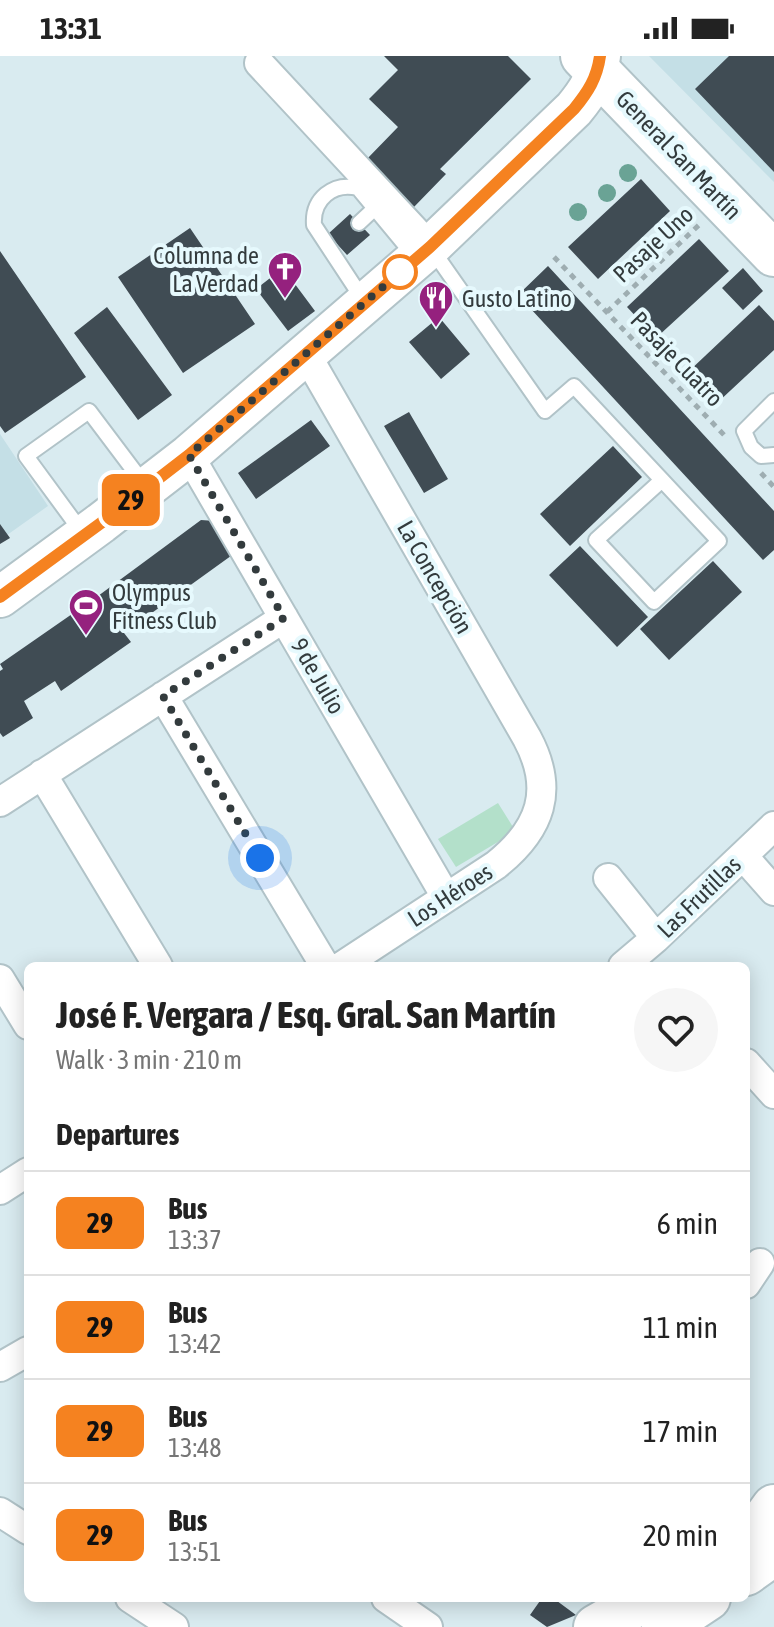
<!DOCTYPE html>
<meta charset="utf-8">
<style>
:root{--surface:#fff;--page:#f6f6f6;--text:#222;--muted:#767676;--line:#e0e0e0}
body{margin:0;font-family:"Asap Condensed",sans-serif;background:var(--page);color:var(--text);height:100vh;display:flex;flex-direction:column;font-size:30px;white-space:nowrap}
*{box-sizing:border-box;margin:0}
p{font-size:26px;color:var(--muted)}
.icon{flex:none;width:44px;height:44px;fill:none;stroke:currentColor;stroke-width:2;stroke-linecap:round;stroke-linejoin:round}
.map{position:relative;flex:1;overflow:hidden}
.drawer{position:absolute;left:24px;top:906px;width:726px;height:640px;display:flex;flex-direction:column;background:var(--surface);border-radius:12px;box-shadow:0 4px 20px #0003}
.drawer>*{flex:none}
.badge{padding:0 16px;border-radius:12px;font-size:28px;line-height:52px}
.you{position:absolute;width:40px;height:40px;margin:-20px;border:6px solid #fff;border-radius:50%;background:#1a73e8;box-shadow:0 0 0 12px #1a73e833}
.map>.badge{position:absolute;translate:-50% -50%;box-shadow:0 0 0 4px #fff}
h2{padding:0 32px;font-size:30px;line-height:72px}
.round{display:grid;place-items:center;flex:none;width:84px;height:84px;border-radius:42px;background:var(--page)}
.summary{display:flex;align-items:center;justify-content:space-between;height:136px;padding:0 32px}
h1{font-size:38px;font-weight:700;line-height:60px}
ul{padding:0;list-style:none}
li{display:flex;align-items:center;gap:24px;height:104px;padding:0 32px;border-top:2px solid var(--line)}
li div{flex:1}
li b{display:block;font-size:30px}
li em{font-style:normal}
li .badge{min-width:88px;font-weight:700;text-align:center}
.status{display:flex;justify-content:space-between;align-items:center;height:56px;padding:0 40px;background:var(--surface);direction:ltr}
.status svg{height:22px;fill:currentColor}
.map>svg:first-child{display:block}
.built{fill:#c4dfe6}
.green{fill:#b3e0ca}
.building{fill:#404c54}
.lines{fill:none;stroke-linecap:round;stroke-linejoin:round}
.lane-casing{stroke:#b1c3c8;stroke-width:18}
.street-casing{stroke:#b1c3c8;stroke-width:32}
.secondary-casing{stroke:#b1c3c8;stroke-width:44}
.primary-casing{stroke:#b1c3c8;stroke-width:48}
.path{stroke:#9eadb1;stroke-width:5;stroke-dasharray:6 6;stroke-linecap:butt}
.lane{stroke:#fff;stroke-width:14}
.street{stroke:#fff;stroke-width:28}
.secondary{stroke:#fff;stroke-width:40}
.primary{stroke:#fff;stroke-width:44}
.tree{fill:#6aa395}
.line-casing{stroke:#fff;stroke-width:18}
.line{stroke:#f58220;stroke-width:12}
.walk{stroke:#333b3d;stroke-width:8;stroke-dasharray:0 14.4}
.stop-dot{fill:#fff;stroke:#f58220;stroke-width:4}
.labels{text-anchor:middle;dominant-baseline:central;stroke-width:8;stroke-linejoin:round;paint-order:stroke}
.street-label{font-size:24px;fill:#333b3d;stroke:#e6f9fd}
.poi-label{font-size:24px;fill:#333b3d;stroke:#e6f9fd;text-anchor:start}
</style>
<div class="status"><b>13:31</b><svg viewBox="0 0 49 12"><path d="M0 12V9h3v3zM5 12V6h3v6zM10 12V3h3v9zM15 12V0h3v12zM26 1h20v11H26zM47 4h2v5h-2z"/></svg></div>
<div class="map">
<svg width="774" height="1571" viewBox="0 0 774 1571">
<rect width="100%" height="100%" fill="#d9ebf0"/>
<path class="built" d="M649,0H774V126Z
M0,378L48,450L0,484Z"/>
<path class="green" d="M498,747L513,771V777L456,811L438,783Z"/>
<path class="building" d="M384,0H508L531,23L440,113L446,118L413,152L365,105L398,71L369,43L398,14Z
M729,0H774V116L695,33Z
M641,123L670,155L598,223L568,191Z
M350,158L370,179L347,199L328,178Z
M190,172L255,268L183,317L118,221Z
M699,183L729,215L656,282L627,251Z
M0,195L86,321L5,377L0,370Z
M548,210L774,455V494L763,504L518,239Z
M283,212L315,255L288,275L256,233Z
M743,212L763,235L743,254L722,232Z
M759,249L774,265V294L716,348L687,317Z
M107,251L172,339L138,364L74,277Z
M439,261L470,298L441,323L409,286Z
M409,356L448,423L424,437L384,370Z
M311,364L330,390L256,443L238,417Z
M613,390L642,421L570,490L540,458Z
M201,464L215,465L235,497L124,577L131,586L61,635L55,625L24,645L33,662L3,681L0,677V615L3,613L0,608L98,540Z
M0,468L10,482L0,488Z
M580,490L648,561L617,591L549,519Z
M713,505L742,536L669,604L640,573Z
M542,1542H553L576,1559L547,1571L530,1559Z"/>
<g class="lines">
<defs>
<path id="lane" d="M359,167L374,153
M431,192L545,355L574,330L719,485L654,546L596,484L662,424
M364,245L314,169C312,143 333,126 358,132L416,202
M774,345L744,375L751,391L761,400L774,399
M84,479L26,400L89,355L144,428"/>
<path id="street" d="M259,7L430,191
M306,298L527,682C555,734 541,773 496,809L342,910
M189,399L446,841
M163,640L325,910
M42,718L158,910
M0,746L284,562
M743,800L774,835
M608,822L656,882
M623,910L656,882L774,770
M0,923L28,969
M746,1007L774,1038
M0,1134L28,1116
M746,1228L760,1207
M0,1311L28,1295
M0,1456L28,1474
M130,1542L174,1571
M386,1542L428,1571"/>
<path id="secondary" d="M0,541L101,467L189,399L430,191L574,53C588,36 597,22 600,0"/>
<path id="primary" d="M583,0L774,198
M746,1476L766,1462L774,1451
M746,1517L774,1497
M596,1571L647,1542
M664,1571L708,1542"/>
</defs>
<use href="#lane" class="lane-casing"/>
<use href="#street" class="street-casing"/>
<use href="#secondary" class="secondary-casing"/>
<use href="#primary" class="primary-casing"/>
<path class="path" d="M554,201L726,381
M607,256L700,168
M761,417L774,431"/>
<use href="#lane" class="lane"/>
<use href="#street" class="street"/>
<use href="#secondary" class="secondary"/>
<use href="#primary" class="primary"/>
</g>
<g class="tree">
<circle cx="628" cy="117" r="9"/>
<circle cx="607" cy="137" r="9"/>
<circle cx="578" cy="156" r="9"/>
</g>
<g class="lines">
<defs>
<path id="line" d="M0,541L101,467L189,399L430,191L574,53C588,36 597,22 600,0"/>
</defs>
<use href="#line" class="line-casing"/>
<use href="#line" class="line"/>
<path class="walk" d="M260,802L163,640L284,562L189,399L400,216"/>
</g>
<defs>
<symbol id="church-pin" viewBox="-11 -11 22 30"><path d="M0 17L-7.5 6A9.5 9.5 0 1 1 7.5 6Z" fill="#95217e" stroke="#e6f9fd"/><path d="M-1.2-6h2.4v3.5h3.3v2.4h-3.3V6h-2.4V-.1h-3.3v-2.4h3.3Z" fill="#fff"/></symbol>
<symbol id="restaurant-pin" viewBox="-11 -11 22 30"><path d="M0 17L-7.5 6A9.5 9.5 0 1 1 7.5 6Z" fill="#95217e" stroke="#e6f9fd"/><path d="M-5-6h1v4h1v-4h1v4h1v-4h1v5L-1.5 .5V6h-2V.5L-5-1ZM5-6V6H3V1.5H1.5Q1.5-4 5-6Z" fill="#fff"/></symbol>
<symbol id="stadium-pin" viewBox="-11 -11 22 30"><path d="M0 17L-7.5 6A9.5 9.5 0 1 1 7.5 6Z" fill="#95217e" stroke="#e6f9fd"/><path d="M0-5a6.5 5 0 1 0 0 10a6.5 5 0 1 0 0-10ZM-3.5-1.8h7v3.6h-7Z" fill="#fff"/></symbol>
</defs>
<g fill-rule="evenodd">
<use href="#church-pin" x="265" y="193" width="40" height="54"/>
<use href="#restaurant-pin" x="416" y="222" width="40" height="54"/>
<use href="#stadium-pin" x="66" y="530" width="40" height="54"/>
</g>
<circle class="stop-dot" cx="400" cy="216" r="16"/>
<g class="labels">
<g class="street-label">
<text transform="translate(679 99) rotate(46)">General San Martín</text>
<text transform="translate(653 188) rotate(-43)">Pasaje Uno</text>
<text transform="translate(677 303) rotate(46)">Pasaje Cuatro</text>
<text transform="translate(435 521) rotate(60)">La Concepción</text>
<text transform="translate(318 620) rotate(60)">9 de Julio</text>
<text transform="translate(450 839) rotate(-33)">Los Héroes</text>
<text transform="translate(699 841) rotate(-44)">Las Frutillas</text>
</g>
<g class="poi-label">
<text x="259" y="199" text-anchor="end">Columna de<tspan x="259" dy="28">La Verdad</tspan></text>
<text x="462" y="242">Gusto Latino</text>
<text x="112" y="536">Olympus<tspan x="112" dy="28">Fitness Club</tspan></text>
</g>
</g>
</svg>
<div class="you" style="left:260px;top:802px"></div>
<b class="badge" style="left:131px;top:444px;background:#f58220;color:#111">29</b>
<section class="drawer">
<div class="summary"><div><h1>José F. Vergara / Esq. Gral. San Martín</h1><p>Walk · 3 min · 210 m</p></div><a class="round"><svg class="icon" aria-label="heart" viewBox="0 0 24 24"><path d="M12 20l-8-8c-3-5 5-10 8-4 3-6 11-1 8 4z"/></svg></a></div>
<h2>Departures</h2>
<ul>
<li><span class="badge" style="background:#f58220;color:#111">29</span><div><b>Bus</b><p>13:37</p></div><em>6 min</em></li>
<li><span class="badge" style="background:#f58220;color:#111">29</span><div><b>Bus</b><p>13:42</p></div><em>11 min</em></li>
<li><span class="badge" style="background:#f58220;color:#111">29</span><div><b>Bus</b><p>13:48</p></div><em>17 min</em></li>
<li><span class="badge" style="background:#f58220;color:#111">29</span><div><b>Bus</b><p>13:51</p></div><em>20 min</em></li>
</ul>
</section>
</div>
